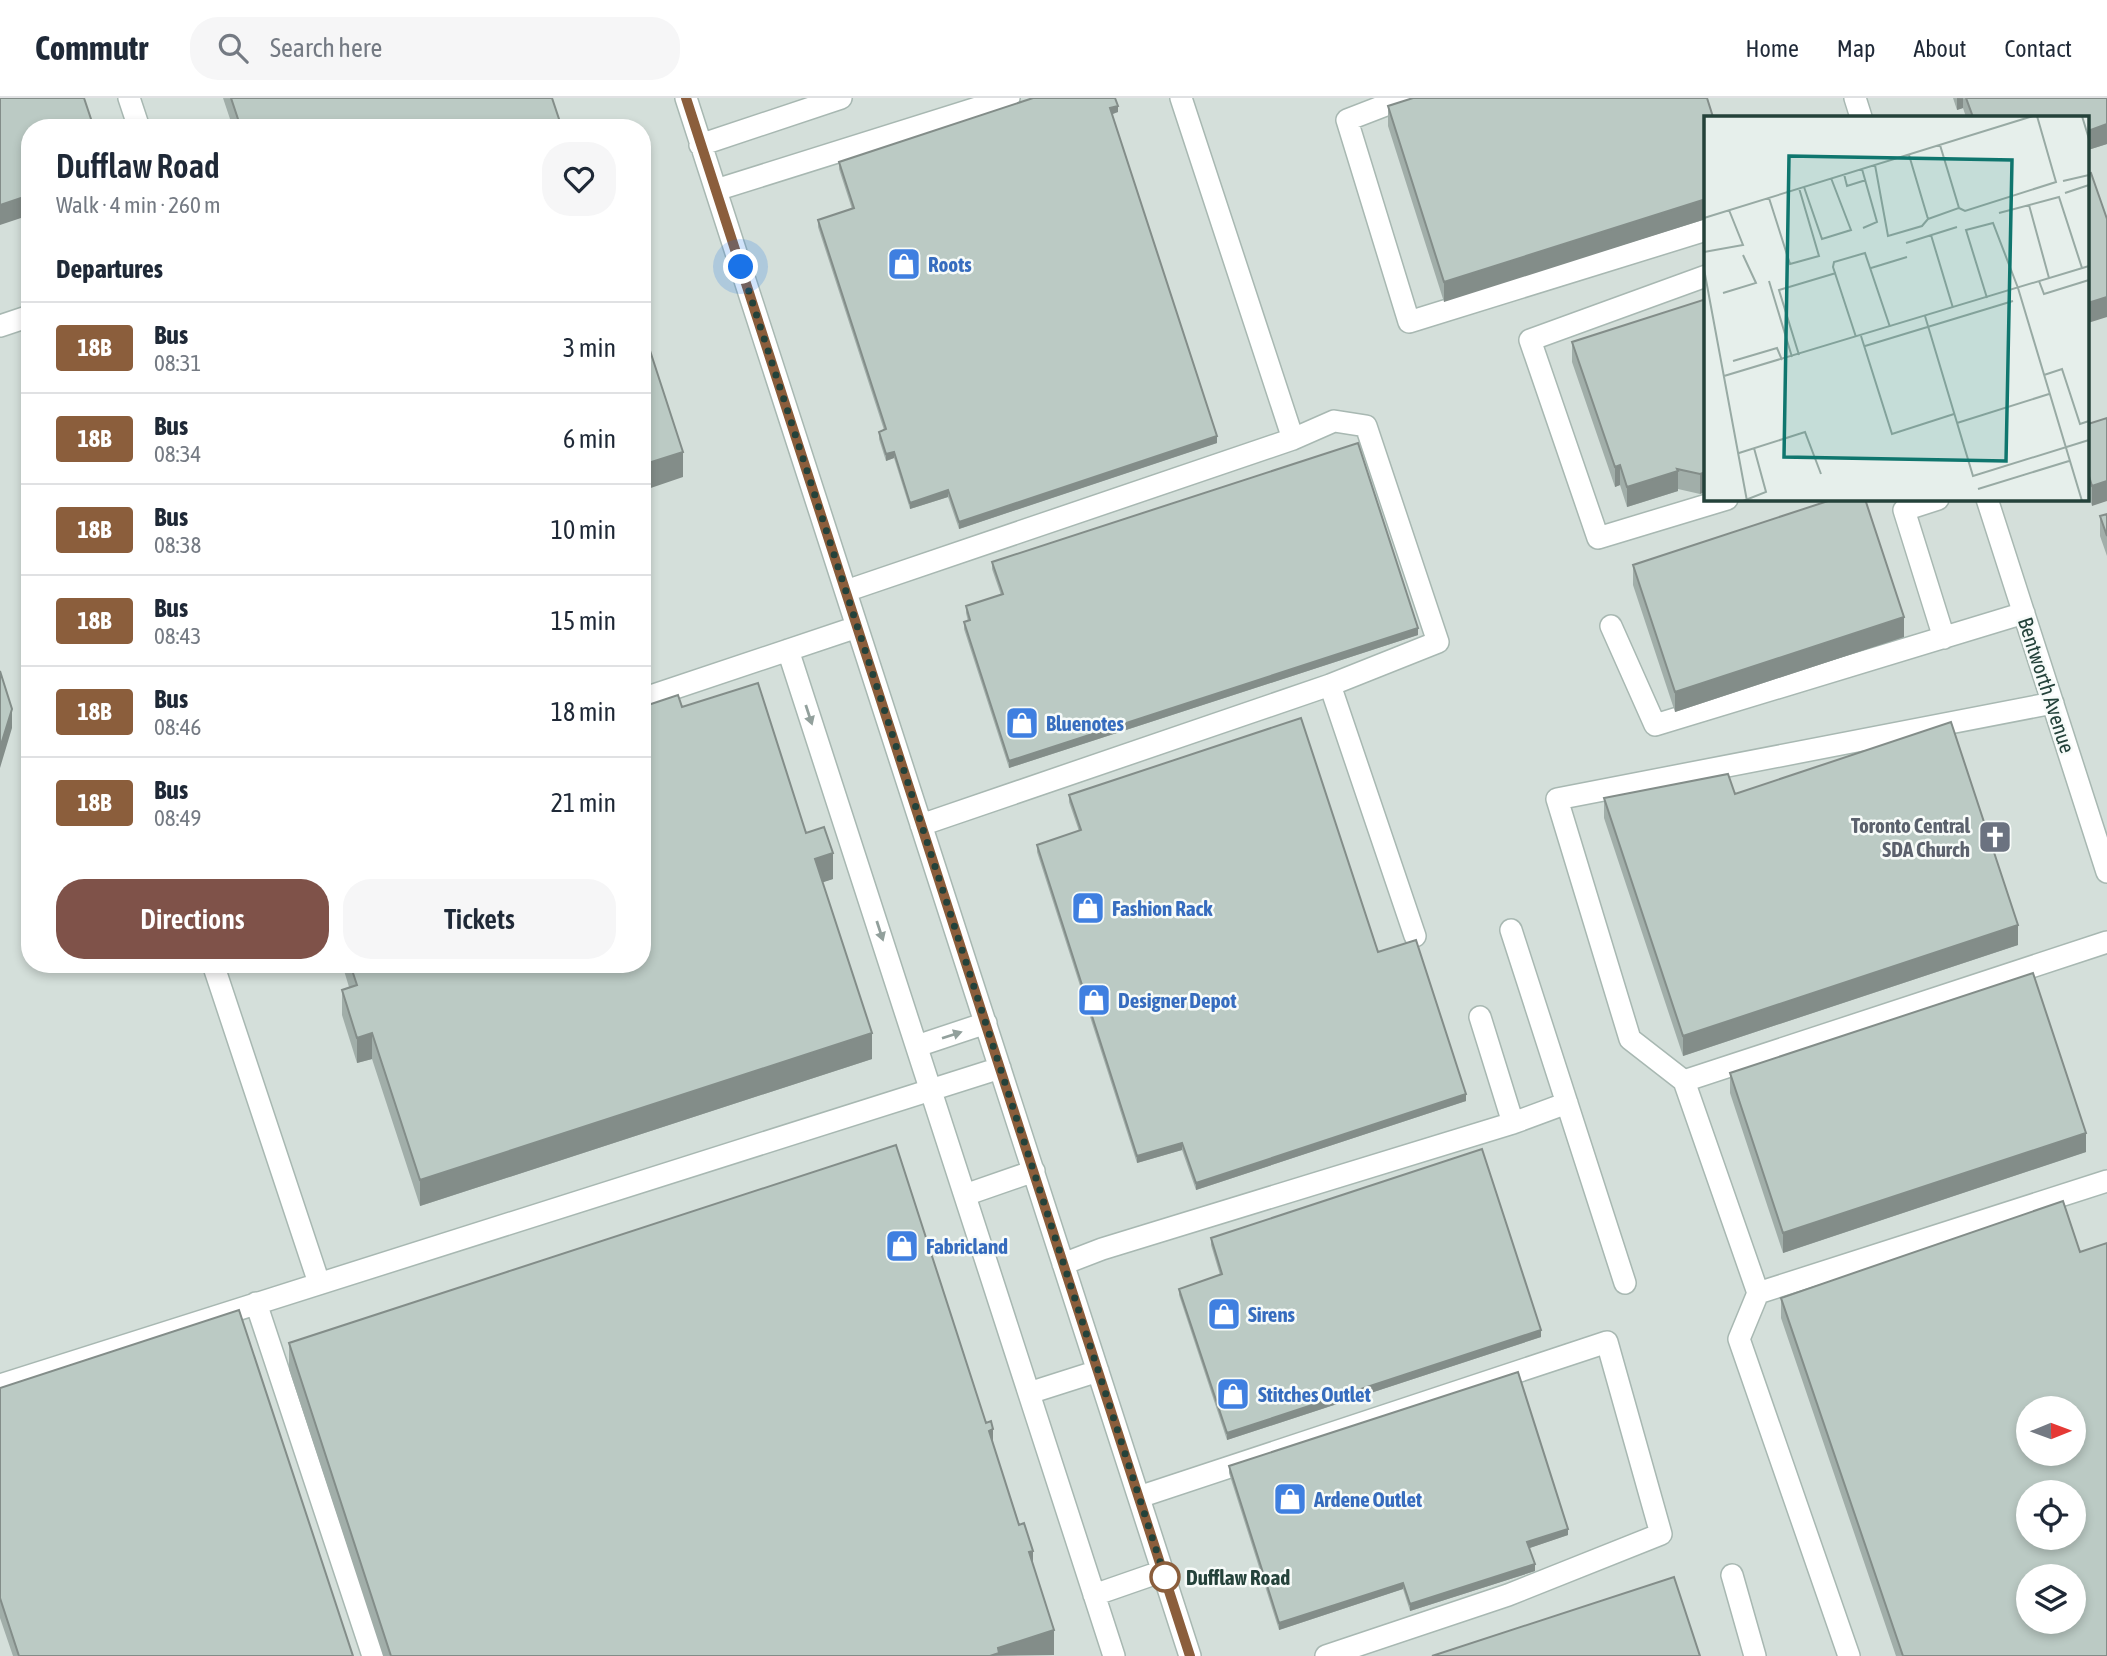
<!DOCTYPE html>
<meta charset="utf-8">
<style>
:root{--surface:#fff;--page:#f6f6f7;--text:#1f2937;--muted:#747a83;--line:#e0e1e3;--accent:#7f5249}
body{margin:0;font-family:"Asap Condensed",sans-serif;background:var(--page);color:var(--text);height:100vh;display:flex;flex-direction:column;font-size:26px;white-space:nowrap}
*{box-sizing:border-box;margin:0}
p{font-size:23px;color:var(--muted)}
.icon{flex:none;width:38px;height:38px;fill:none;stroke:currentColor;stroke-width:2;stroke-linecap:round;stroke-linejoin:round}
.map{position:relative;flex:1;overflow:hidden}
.panel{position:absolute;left:21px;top:21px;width:630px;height:854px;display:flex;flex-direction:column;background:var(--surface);border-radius:28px;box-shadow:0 4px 10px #0003}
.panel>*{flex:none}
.badge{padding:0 14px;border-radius:5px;font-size:24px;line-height:46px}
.needle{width:46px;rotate:89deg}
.buttons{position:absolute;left:2016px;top:1298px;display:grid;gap:14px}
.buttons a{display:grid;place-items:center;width:70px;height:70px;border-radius:50%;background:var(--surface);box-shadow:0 4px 10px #0003;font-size:35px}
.you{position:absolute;width:35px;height:35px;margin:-18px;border:5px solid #fff;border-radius:50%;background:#1a73e8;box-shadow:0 0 0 10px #1a73e833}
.map>.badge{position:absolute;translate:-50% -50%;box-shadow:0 0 0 4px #fff}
h2{padding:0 35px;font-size:26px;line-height:63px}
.round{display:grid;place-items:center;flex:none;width:74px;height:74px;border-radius:28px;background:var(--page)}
.head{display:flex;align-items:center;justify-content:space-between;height:119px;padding:0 35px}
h1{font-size:33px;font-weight:600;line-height:52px}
.action{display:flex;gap:14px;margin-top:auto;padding:14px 35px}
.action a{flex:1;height:80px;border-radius:28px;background:var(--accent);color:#fff;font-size:28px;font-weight:600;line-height:80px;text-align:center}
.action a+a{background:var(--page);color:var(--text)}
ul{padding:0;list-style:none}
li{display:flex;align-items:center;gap:21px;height:91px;padding:0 35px;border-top:2px solid var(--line)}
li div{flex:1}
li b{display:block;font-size:26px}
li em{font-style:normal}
li .badge{min-width:77px;font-weight:700;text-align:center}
header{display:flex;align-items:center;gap:42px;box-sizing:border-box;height:98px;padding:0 35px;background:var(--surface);border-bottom:2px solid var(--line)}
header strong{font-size:33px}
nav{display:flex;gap:38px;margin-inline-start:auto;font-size:24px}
.search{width:490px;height:63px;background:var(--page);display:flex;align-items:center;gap:18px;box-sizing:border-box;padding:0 24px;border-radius:28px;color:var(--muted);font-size:26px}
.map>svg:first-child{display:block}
.built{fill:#d4dfda;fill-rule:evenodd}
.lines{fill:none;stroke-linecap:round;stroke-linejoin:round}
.minor-casing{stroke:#a8b8b2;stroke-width:24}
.minor{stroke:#fff;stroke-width:21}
.wall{fill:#a1aea9}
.shaded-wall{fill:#838d89}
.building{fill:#bbcac4;stroke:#838d89;stroke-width:2;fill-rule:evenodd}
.oneway{fill:#92a09c}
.line-casing{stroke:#fff;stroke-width:16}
.line{stroke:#8b5e3c;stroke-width:10}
.walk{stroke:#24423a;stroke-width:7;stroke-dasharray:0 12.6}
.stop-dot{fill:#fff;stroke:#8b5e3c;stroke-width:3.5}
.labels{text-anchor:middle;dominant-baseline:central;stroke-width:5;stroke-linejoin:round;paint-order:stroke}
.shop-label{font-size:21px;font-weight:bold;fill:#366cbe;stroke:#f7fbf9;text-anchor:start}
.street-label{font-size:21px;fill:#24423a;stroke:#f7fbf9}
.worship-label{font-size:21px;font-weight:bold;fill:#5b616d;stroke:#f7fbf9;text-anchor:end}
.stop-label{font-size:21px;font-weight:bold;fill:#24423a;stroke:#f7fbf9;text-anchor:start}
.inset-road{fill:none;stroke:#98aaa4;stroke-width:2}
.view{fill:#0f766e;fill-opacity:0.15;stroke:#0f766e;stroke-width:3.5}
.inset-edge{fill:none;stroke:#24423a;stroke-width:3.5}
</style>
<header>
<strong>Commutr</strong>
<div class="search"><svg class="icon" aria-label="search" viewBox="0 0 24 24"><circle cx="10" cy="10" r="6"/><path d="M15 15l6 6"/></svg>Search here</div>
<nav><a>Home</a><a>Map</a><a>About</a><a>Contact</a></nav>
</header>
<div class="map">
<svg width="2107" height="1558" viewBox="0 0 2107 1558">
<rect width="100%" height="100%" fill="#e6efeb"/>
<path class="built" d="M0,0H2107V1558H0ZM1706,19H2088V401H1706ZM30,30H642V866H30ZM2028,1311H2074V1356H2028ZM2028,1395H2074V1440H2028ZM2028,1479H2074V1524H2028Z"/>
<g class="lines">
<defs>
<path id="minor" d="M129,0L139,30
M686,0L1190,1558
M1181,0L1293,341
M1404,0L1347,22L1409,224L1706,132
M1855,0L1861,19
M700,47L841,0
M716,92L1009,0
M1706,178L1530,242L1598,440L1727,401
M0,228L30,218
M1938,401L1904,412L1944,540
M1987,401L2107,774
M846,493L1293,341L1334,323L1366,328L1438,544L1330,587L921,727
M1611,528L1655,627L2024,515
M788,552L1114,1558
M1330,587L1415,838
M642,601L857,529
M2053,605L1557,701L1630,941L1684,983L2107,844
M1511,832L1625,1185
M213,866L319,1185
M1480,919L1513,1025
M917,948L986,925
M1684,983L1758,1195L2107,1083
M965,1097L1034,1073
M1063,1166L1102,1151L1513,1025L1567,1005
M1758,1195L1739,1241L1849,1558
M256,1205L373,1558
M0,1287L1000,970
M1029,1295L1098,1273
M1139,1399L1607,1244L1661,1436L1508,1497L1326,1558
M1732,1477L1755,1558
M1094,1497L1163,1473"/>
</defs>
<use href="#minor" class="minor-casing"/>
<use href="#minor" class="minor"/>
</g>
<path class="wall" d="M223,0H552L562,30H233Z
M1707,0L1444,204L1388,28V8Z
M1953,0H2107V46L2088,52V19H1966L1963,10L1957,12Z
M1118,14L1112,16L1217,345L959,431L948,399L910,411L894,360L886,363L879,341V334L884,332L818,129V122L852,111L839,71V64Z
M1706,201L1700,396L1678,391V393L1627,409L1620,387L1615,389L1572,264V244Z
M2107,320L2092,408L2088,395V326Z
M2107,416V458L2100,438V418Z
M992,464L1418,537L1009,670L964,531V524L968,523L966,515V508L1001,497L992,471Z
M1633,467L1904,539L1675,614L1633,487Z
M682,609L806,735L833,781L822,784L872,961L420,1108L372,961L357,965L342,917V892L349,889L342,866H642Z
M1735,696L2018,847L1683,958L1604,720V700Z
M1069,697L1378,854L1466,1003L1196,1092L1182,1052L1137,1065L1037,754V747L1079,733L1069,704Z
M1730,975L2086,1054L1783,1155L1730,995Z
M1211,1140L1541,1239L1227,1342L1179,1197V1191L1220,1177L1211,1147Z
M2080,1154L2107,1558H1896L1781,1220V1200Z
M289,1245L993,1347L1033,1467L1054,1557L383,1558L289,1271Z
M0,1290L353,1558H13L0,1520Z
M1229,1368L1568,1437L1529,1450L1535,1473L1410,1513L1403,1491L1279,1532L1229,1375Z"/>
<path class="shaded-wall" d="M1957,0H1963V10L1957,12Z
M1118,8V14L1110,17V10Z
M2107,26V46L2088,52V33Z
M30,97V117L0,127V107Z
M1706,101V121L1444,204V184Z
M2107,199V219L2088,225V205Z
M1217,338V345L959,431V424Z
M683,354V379L642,393V367Z
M894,354V360L886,363V356Z
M1620,367V387L1615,389V369Z
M1678,373V393L1627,409V389Z
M1706,374V394L1700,396V376Z
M2107,383V403L2092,408V388Z
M948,392V399L910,411V405Z
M1904,519V539L1675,614V594Z
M1418,530V537L1009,670V663Z
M12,611V630L0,670V650Z
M833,755V781L815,787V761Z
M2018,827V847L1683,958V938Z
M372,935V961L357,965V940Z
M872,935V961L420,1108V1082Z
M1466,996V1003L1196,1092V1085Z
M2086,1035V1054L1783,1155V1135Z
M1182,1045V1052L1137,1065V1058Z
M1541,1232V1239L1227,1342V1335Z
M993,1331V1357L989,1333Z
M1568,1431V1437L1527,1451V1444Z
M1033,1453V1478L1029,1454Z
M1535,1466V1473L1410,1513V1506Z
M1403,1485V1491L1279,1532V1525Z
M1054,1532V1557L990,1558L998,1550Z"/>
<path class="building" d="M0,0H84L94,30H30V97L0,107Z
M231,0H552L562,30H241Z
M1033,0H1115L1118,8L1110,10L1217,338L959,424L948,392L910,405L894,354L886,356L879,334L886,331L818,122L854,110L839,64Z
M1413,0H1707L1713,19H1706V101L1444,184L1388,8Z
M1966,0H2107V26L2088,33V19H1973Z
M2091,75L2107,121V199L2088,205V76Z
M1706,201V374L1700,376L1677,371L1678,373L1627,389L1620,367L1615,369L1572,244Z
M642,228L683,354L642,367Z
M2107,320V383L2092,388L2088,375V326Z
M1358,345L1418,530L1009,663L964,524L970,522L966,508L1003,496L992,464Z
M1834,401H1865L1904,519L1675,594L1633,467Z
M2107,416V438L2100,418Z
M0,573L12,611L0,650Z
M758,585L806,735L824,729L833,755L815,761L872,935L420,1082L372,935L357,940L342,892L357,887L350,866H642V609L678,597L682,609Z
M1301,620L1378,854L1416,842L1466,996L1196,1085L1182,1045L1137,1058L1037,747L1081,732L1069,697Z
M1951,624L2018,827L1683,938L1604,700L1728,676L1735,696Z
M2033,875L2086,1035L1783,1135L1730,975Z
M896,1047L986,1325L991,1323L993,1331L989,1333L1019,1427L1024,1425L1033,1453L1029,1454L1054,1532L998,1550L999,1555L990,1558H391L289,1245Z
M1482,1051L1541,1232L1227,1335L1179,1191L1222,1176L1211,1140Z
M2063,1103L2080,1154L2107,1145V1558H1903L1781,1200ZM2028,1311H2074V1356H2028ZM2028,1395H2074V1440H2028ZM2028,1479H2074V1524H2028Z
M239,1212L353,1558H19L0,1500V1290Z
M1518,1274L1568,1431L1527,1444L1535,1466L1410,1506L1403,1485L1279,1525L1229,1368Z
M1674,1479L1700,1558H1432Z"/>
<defs><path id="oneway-solid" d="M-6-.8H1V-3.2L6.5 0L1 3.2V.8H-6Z" transform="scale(1.75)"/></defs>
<g class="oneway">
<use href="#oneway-solid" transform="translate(809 617) rotate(72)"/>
<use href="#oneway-solid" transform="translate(880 833) rotate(72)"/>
<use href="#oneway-solid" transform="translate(952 937) rotate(-18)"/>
</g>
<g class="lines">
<defs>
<path id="line" d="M686,0L1190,1558"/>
</defs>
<use href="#line" class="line-casing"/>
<use href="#line" class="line"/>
<path class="walk" d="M741,169L1165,1479"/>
</g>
<defs>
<symbol id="shop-square" viewBox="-11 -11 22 22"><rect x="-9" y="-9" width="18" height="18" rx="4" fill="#3f7fe0" stroke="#f7fbf9"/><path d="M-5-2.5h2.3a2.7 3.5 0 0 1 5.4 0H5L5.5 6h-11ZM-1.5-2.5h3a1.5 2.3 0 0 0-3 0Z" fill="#fff"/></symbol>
<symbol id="church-square" viewBox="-11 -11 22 22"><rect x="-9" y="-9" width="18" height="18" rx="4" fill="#6b7280" stroke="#f7fbf9"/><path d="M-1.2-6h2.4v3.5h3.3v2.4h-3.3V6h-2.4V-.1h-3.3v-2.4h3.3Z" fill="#fff"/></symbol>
</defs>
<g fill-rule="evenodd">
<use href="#shop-square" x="885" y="147" width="38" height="38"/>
<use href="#shop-square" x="1003" y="606" width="38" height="38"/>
<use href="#church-square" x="1976" y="720" width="38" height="38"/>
<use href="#shop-square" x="1069" y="791" width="38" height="38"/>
<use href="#shop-square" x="1075" y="883" width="38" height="38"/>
<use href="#shop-square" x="883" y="1129" width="38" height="38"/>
<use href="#shop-square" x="1205" y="1197" width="38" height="38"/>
<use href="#shop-square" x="1214" y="1277" width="38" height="38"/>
<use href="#shop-square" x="1271" y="1382" width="38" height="38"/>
</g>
<circle class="stop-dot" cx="1165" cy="1479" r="14"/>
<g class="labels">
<g class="shop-label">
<text x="928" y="166">Roots</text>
<text x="1046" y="625">Bluenotes</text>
<text x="1112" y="810">Fashion Rack</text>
<text x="1118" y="902">Designer Depot</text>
<text x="926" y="1148">Fabricland</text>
<text x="1248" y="1216">Sirens</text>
<text x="1258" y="1296">Stitches Outlet</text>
<text x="1314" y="1401">Ardene Outlet</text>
</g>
<g class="street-label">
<text transform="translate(2047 587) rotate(72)">Bentworth Avenue</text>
</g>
<g class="worship-label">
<text x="1970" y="727">Toronto Central<tspan x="1970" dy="24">SDA Church</tspan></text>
</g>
<g class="stop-label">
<text x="1186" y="1479">Dufflaw Road</text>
</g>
</g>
<g transform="translate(1704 18)">
<rect width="385" height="385" fill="#e6efeb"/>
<path class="inset-road" d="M378,0L385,23M171,49L184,120L218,110L224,103L205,39M158,53L173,106L159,112M140,58L143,70L162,64M359,65L385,59M100,71L118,123L147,114L127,62M361,77L385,69M65,82L86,148L115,140L95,72M325,89L345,162M255,92L261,95L352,66L333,0M295,97L355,81L378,152M0,102L329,0M224,103L255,92L236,29M227,119L249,192M202,127L253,111M0,136L39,129L25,94M167,152L203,141M0,153L43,385M65,165L88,241M335,165L340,178L385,164M19,177L52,167L39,139M283,182L262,114L289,107L314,172L378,385M221,200L269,360L385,324M157,220L188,318L250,298M152,221L129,151L130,146L161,137L186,211M161,230L309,185M95,239L75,174L132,157M29,245L73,232L78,244M340,259L358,253L376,308L385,305M20,260L385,150M253,307L345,278M35,337L101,316L117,358M274,373L365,345M39,385L62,376L50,332"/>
<path class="view" d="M85,40L308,44L302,345L80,341Z"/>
<rect width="385" height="385" class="inset-edge"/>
</g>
</svg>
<div class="buttons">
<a><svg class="needle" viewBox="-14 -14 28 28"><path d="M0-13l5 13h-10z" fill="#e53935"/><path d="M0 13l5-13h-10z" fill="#747a83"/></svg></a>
<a><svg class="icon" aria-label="locate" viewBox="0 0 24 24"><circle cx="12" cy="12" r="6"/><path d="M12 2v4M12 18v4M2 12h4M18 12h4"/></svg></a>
<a><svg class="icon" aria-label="layers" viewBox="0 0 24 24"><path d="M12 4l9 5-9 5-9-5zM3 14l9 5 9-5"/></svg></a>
</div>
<div class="you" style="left:741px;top:169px"></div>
<section class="panel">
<div class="head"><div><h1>Dufflaw Road</h1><p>Walk · 4 min · 260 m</p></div><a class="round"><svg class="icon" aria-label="heart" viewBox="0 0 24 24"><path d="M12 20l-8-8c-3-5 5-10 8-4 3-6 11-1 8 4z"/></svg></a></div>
<h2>Departures</h2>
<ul>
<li><span class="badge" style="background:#8b5e3c;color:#fff">18B</span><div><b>Bus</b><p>08:31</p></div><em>3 min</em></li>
<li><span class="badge" style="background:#8b5e3c;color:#fff">18B</span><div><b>Bus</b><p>08:34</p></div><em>6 min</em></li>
<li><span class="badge" style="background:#8b5e3c;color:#fff">18B</span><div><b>Bus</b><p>08:38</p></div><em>10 min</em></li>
<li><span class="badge" style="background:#8b5e3c;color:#fff">18B</span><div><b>Bus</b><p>08:43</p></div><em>15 min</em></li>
<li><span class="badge" style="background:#8b5e3c;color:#fff">18B</span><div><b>Bus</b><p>08:46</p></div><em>18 min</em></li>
<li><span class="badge" style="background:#8b5e3c;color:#fff">18B</span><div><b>Bus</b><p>08:49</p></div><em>21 min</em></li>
</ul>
<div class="action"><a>Directions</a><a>Tickets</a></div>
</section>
</div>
